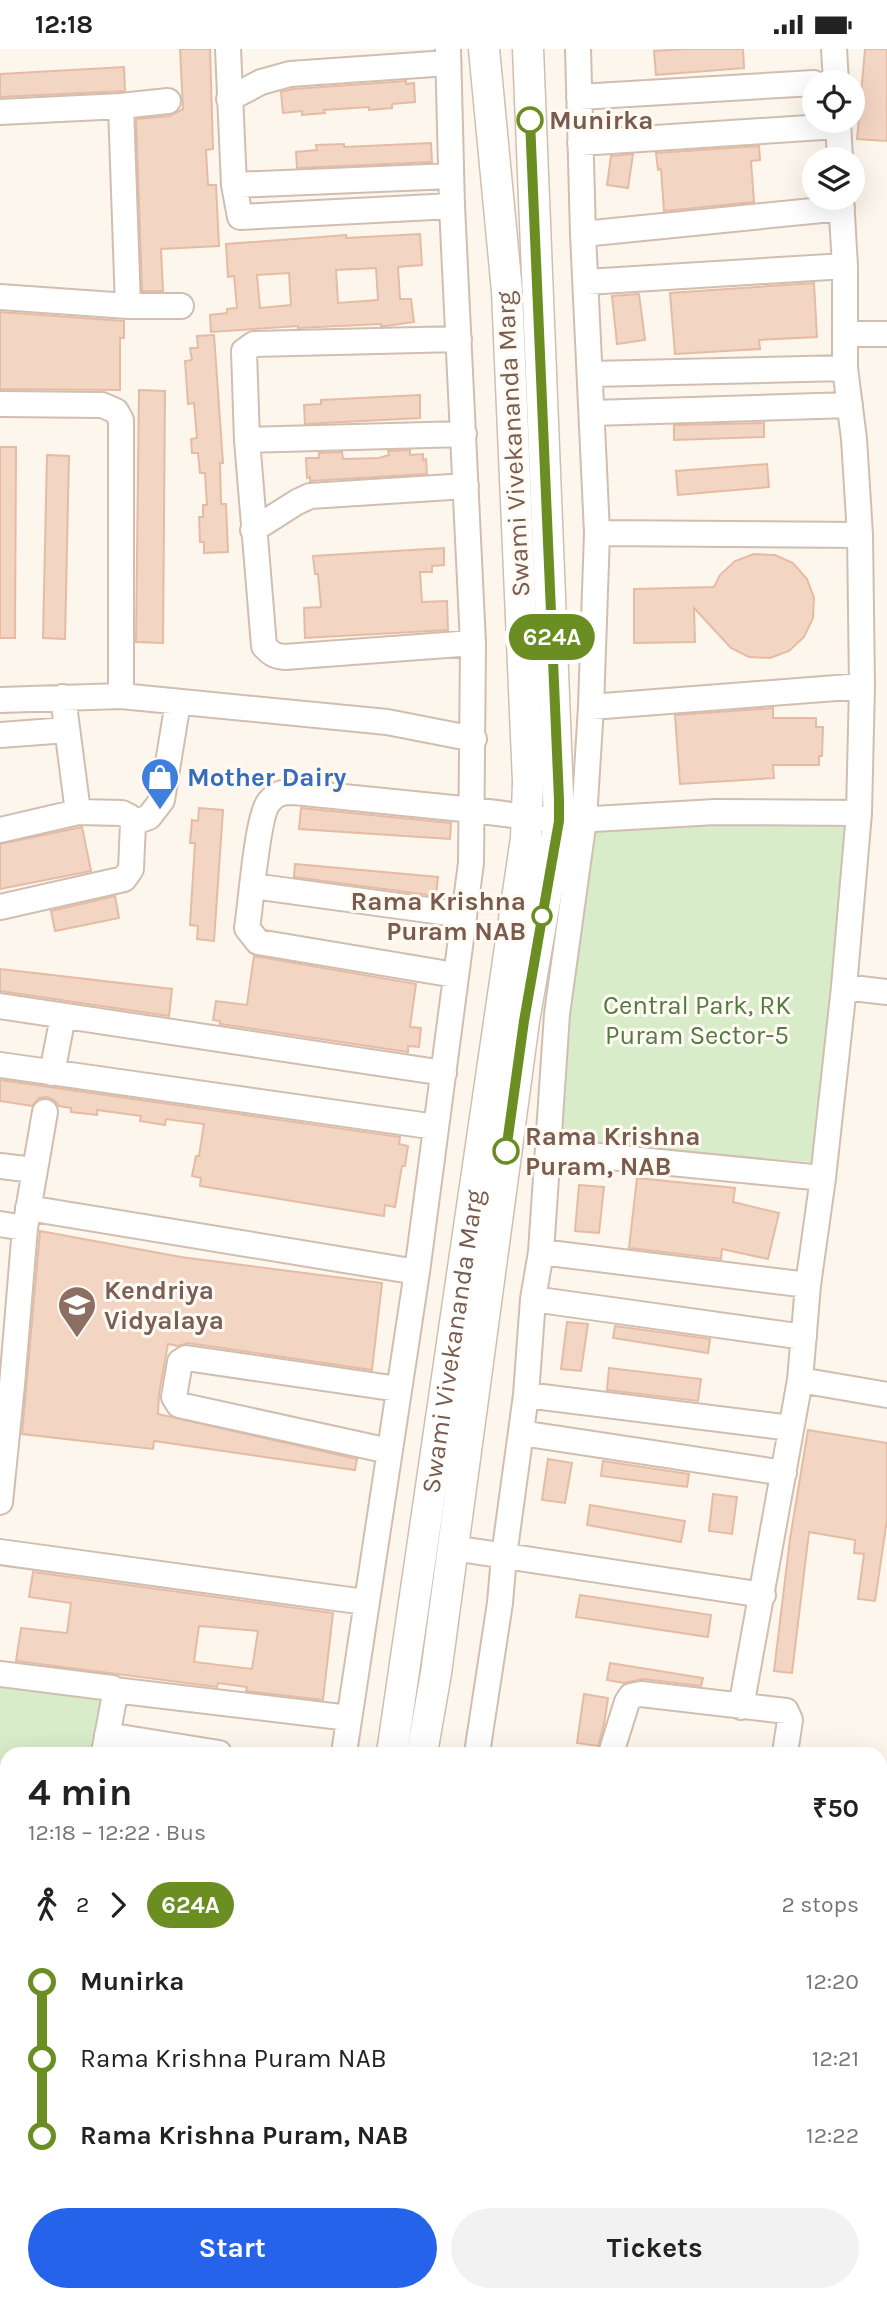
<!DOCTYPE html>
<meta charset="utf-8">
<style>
:root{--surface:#fff;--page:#f2f2f2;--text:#222;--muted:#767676;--accent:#2563eb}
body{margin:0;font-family:Karla,sans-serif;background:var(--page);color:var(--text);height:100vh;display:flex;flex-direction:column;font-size:26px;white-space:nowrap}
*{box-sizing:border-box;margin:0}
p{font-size:23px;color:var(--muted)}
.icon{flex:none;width:38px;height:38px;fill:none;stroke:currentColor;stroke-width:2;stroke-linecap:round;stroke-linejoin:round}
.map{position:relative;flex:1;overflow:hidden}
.sheet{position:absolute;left:0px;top:1698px;width:887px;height:555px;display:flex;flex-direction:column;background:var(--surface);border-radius:21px 21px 0 0;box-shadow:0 7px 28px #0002}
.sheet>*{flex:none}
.badge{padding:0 14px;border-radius:23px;font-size:24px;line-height:46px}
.tools{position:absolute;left:802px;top:21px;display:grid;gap:14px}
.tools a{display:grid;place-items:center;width:63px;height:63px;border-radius:50%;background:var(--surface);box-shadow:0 7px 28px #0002;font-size:35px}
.map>.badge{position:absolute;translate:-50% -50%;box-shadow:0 0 0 4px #fff}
.legs{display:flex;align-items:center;gap:10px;height:77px;padding:0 28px;font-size:23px}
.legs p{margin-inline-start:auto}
.headline{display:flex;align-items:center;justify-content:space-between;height:119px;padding:0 28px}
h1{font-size:38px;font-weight:700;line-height:52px}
.button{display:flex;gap:14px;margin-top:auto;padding:14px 28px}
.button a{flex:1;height:80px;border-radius:42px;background:var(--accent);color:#fff;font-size:28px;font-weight:700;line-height:80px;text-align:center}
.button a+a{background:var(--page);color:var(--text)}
ul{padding:0 28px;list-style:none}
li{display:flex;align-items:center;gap:24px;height:77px;font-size:26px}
li i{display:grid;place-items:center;width:10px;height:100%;margin:0 9px;background:currentColor}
li i::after{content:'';width:18px;height:18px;margin:-9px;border:5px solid;border-radius:50%;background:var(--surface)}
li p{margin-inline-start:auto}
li:first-child i{background:linear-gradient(#0000 50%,currentColor 0)}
li:last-child i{background:linear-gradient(currentColor 50%,#0000 0)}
.status{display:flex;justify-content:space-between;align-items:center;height:49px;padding:0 35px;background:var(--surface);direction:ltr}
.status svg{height:19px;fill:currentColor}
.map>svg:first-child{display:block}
.green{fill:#d8ecc9}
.building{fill:#f3d5c3;stroke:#e6bba3;stroke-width:2;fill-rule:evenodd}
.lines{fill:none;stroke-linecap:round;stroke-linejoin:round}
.minor-casing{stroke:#d1beb0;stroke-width:28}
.tertiary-casing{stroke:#d1beb0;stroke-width:33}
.minor{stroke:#fff;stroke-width:24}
.tertiary{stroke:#fff;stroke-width:30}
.line-1-casing{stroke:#fff;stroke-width:16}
.line-1{stroke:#6b8e23;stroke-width:10}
.stop-1-dot{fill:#fff;stroke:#6b8e23;stroke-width:3.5}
.labels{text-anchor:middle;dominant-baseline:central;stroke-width:6;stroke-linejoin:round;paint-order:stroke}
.stop-label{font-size:26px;font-weight:bold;fill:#7a5c4d;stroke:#fffaf3;text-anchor:start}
.street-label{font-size:26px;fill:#7a5c4d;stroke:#fffaf3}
.shop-label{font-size:26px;font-weight:bold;fill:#366cbe;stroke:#fffaf3;text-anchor:start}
.park-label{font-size:26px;fill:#537a41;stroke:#fffaf3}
.education-label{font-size:26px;font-weight:bold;fill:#785e54;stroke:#fffaf3;text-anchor:start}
</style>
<div class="status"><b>12:18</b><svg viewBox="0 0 49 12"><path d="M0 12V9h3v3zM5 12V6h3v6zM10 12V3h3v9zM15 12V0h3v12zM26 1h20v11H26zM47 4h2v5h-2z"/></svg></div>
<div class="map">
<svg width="887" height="2251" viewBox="0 0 887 2251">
<rect width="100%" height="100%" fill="#fdf6ec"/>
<path class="green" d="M848,770L813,1113L551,1096L591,771Z
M0,1626L114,1641L106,1704H7V1877L0,1876Z"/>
<path class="building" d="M180,0H210L213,100L206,101L208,136H216L219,197L161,200L163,242H142L136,70L170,67L183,60Z
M684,0H743L744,19L656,26L654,2Z
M865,0H887V92L857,90Z
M124,18L125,42L0,48V25Z
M406,32V35L414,34L415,53L392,55V59L369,61V58L324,61L325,64L302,66V62L283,64L281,43L293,40Z
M431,94L432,113L297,119L296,103L317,101L316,96L344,95V98Z
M759,97L760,111L751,112L754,153L664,162L661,120L658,121L656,104Z
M633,105L628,139L607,136L611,107Z
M420,185L422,216L398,218L400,250H411L414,273L386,277H381V275L298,279V277L211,283L210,266L227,264V260L237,259L234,227L228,228L226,195L346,186V189ZM376,219L378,251L338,254L336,221ZM289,224L291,256L260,259L257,226Z
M814,234L817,288L759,291L760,300L675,305L670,244Z
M639,245L645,291L617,295L612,247Z
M0,263L124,272V289H120V341L0,340Z
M214,286L223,414H220L221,455H226L228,503L204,504V493H200L199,468H203V456H207L205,424H200L198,404H192L191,390L197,389L194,354L188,355L185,312L192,311L190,299H198L197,287Z
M139,341L165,342L163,594L136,593Z
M420,346V369L305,375L304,356L321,355V351Z
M764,374V388L674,391V376Z
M0,398H16L15,589H0Z
M410,401V406L423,405V411L426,410L427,425L310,432V428L307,429L306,409H319V404L342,403L343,410L379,409L389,406L388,402Z
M47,406L69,407L65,590L43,589Z
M767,415L769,438L678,446L676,422Z
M444,499V516L432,517V523H420L422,553L447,552L448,581L305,589L304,559L321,558L318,525H315L313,507Z
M754,505L775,506L793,514L807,530L814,549L813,569L804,588L789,602L770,609L749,608L731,599L694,559L695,593L634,594V540L714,538L720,526L735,512Z
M773,659V669H816V678H823L822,707H819V716H773L774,729L680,735L675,666Z
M199,759L223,761L214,892L197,890L198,877L190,876L195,794H190L192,771L198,772Z
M301,759L451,774L450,790L299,780Z
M82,778L91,822L0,840V795Z
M295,815L438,828L436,847L294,828Z
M115,847L119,869L55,882L51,862Z
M254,907L416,935L410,978L421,979L419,998L408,997V1003L220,975V972L213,971L216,952L247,956Z
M0,920L172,940L169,967L0,942Z
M0,1031L400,1088L399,1095L408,1097L405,1117H402L395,1158L385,1156L384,1167L200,1137L201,1129L192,1127L196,1107H199L204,1075L166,1070L165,1076L140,1072L141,1067L97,1061V1066L71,1063V1059L59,1057L54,1051L47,1048L39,1049L32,1057L0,1052Z
M637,1129L735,1139L733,1153L779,1164L768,1210L722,1200L721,1210L629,1199Z
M579,1136L604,1138L599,1184L575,1182Z
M40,1182L181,1208L382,1234L372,1321L188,1294L178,1297L168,1295L159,1345L158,1365L357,1410L355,1421L154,1392L153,1400L22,1385Z
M567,1273L588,1275L581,1322L561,1320Z
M615,1277L710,1290L708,1304L613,1289Z
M609,1319L701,1330L698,1352L607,1341Z
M808,1381L887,1394V1471L875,1552L858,1550L864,1505L854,1504L855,1491L809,1483L792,1624L774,1622L790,1490Z
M548,1410L572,1414L565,1454L542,1451Z
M603,1412L689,1425L687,1438L601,1427Z
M713,1445L737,1448L732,1485L709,1482Z
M590,1456L685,1472L681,1493L587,1476Z
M33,1523L333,1564L323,1651L246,1642L247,1638L218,1634L217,1638L16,1612L21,1579L67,1584L71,1554L29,1548ZM199,1577L258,1582L252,1620L194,1613Z
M580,1546L711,1566L708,1588L576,1568Z
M610,1614L703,1629L701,1637L643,1630L624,1634L607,1631Z
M584,1645L608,1649L604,1676L598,1697L577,1694Z"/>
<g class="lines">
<defs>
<path id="minor" d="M228,0L234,136L240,168L452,157
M834,0L836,33
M579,48L814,34
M229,50L261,33L290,25L448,14
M121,57L168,52
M0,63L121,57L128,257
M838,72L840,110
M580,94L838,77
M234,136L451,127
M583,185L842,159
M586,233L845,217
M0,248L128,257H181
M846,285H887
M459,290L254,295L244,302L247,391L264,597C271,605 275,607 285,608L473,594
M591,325L845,319
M0,355L102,356L116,362L121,371V647
M592,364L850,356
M247,391L464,385
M253,481L297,453L310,447L466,437
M597,484L860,486
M63,648L78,763
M0,651L121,647L387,673L474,690
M591,658L862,637
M0,686L67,681
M133,774L149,768L162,751L178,653
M0,781L78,763L122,764L130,768L133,774L131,820L124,830L0,858
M253,837L464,866
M455,926L258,893L247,879C251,855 257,767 269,753C276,744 283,743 294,743L473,761L559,772L715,763L859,764
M844,938L887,943
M0,957L444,1024
M0,1016L436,1078
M52,1024L63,967
M549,1102L823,1129
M0,1117L33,1121
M28,1159L417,1223
M0,1175L25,1179
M541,1203L808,1236
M533,1250L804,1288
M800,1331L887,1346
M526,1346L791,1379
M521,1384L784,1424
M389,1402L179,1356L174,1348L180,1313L186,1309L398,1340
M0,1453L12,1336L25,1179L45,1063
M453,1499L763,1546
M0,1503L365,1553
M0,1625L112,1639L115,1645L104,1704
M114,1641L349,1669
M741,1658L800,1331L808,1236L823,1129L844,938L859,764L862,637L860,486L854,390L845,319V217L841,149
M107,1686L219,1704
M344,1704L417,1223L471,814L473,594L452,157L448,0
M477,1704L500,1554L504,1507L526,1346L533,1250L541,1203L557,965L584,770L591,658L597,484L583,185L578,0
M611,1704L627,1653L631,1647L641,1645L786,1662L790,1671L785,1704
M880,1751L887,1752
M0,1876L7,1877
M880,1879L887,1880
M880,1920L887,1921
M0,2039L7,2040
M880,2053L887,2054
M0,2203L2,2183
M211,2245L214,2251"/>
<g id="tertiary">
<path id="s1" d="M392,1704L526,789L528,733L507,242L484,0"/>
<path d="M422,1704L436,1624L524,972L559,772L528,0"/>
<path d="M0,2090L7,2091"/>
<path d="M0,2120L7,2121"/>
<path d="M880,2218L887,2219"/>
<path d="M270,2245L274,2251"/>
<path d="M689,2245L691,2247L718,2251"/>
<path d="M822,2245L862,2251"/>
<path d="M298,2251L299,2245"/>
<path d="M335,2251L336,2245"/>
<path d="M383,2251L389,2245"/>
</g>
</defs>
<use href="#minor" class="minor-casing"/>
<use href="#tertiary" class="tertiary-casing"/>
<use href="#minor" class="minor"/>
<use href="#tertiary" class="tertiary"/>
</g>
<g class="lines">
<defs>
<path id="line-1" d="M506,1102L524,972L559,772V751L530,71"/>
</defs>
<use href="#line-1" class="line-1-casing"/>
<use href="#line-1" class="line-1"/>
</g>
<defs>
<symbol id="shop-pin" viewBox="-11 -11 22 30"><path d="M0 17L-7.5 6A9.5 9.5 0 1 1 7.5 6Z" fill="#3f7fe0" stroke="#fffaf3"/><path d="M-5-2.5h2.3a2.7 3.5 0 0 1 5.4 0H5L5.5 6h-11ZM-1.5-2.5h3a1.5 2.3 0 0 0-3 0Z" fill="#fff"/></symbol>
<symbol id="school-pin" viewBox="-11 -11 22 30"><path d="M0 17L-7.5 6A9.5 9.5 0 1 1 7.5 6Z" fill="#8d6e63" stroke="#fffaf3"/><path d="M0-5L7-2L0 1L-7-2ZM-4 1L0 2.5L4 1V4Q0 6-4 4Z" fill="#fff"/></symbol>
</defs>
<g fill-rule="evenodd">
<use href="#shop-pin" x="138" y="706" width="44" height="60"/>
<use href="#school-pin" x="55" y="1234" width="44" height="60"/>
</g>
<g class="stop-1-dot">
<circle cx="530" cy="71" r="12"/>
<circle cx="542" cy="867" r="9"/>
<circle cx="506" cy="1102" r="12"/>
</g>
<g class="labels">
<g class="stop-label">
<text x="549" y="71">Munirka</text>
<text x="526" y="852" text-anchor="end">Rama Krishna<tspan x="526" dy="30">Puram NAB</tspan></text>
<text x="525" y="1087">Rama Krishna<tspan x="525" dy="30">Puram, NAB</tspan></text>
</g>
<g class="street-label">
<text transform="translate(513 395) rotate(-93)">Swami Vivekananda Marg</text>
<text stroke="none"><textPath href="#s1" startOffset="416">Swami Vivekananda Marg</textPath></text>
</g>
<g class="shop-label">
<text x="187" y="728">Mother Dairy</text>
</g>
<g class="park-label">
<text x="697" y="956">Central Park, RK<tspan x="697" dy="30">Puram Sector-5</tspan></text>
</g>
<g class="education-label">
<text x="104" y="1241">Kendriya<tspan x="104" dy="30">Vidyalaya</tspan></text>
</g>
</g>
</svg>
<div class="tools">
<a><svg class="icon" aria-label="locate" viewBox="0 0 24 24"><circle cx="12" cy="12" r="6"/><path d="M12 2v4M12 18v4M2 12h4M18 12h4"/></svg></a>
<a><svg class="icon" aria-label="layers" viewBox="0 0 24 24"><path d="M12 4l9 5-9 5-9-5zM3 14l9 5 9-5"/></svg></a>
</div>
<b class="badge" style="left:552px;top:588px;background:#6b8e23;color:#fff">624A</b>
<section class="sheet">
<div class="headline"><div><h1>4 min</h1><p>12:18 – 12:22 · Bus</p></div><b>₹50</b></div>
<div class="legs"><svg class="icon" aria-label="walk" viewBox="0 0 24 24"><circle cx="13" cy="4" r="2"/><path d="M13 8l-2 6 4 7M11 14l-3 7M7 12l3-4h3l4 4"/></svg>2<svg class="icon" aria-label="forward" viewBox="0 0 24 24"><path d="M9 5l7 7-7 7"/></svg><b class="badge" style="background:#6b8e23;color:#fff">624A</b><p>2 stops</p></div>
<ul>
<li><i style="color:#6b8e23"></i><b>Munirka</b><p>12:20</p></li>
<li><i style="color:#6b8e23"></i><span>Rama Krishna Puram NAB</span><p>12:21</p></li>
<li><i style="color:#6b8e23"></i><b>Rama Krishna Puram, NAB</b><p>12:22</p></li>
</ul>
<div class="button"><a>Start</a><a>Tickets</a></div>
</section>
</div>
